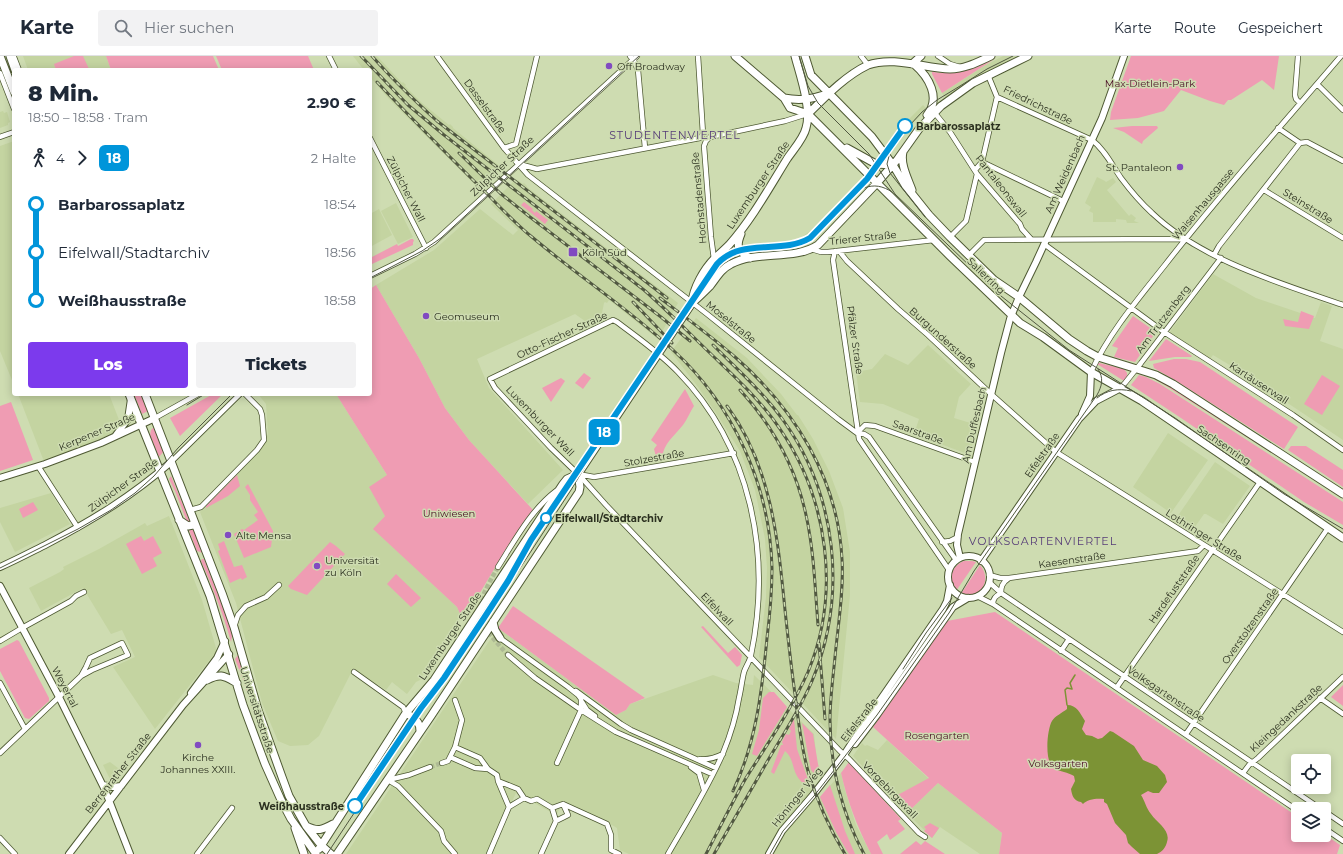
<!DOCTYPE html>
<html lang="de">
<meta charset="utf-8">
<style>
:root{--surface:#fff;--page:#f2f2f3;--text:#1f2937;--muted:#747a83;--line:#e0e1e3;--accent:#7c3aed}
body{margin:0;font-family:Montserrat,sans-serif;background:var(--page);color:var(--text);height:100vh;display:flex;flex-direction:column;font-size:15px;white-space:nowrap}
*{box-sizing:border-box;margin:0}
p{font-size:13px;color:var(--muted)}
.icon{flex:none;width:22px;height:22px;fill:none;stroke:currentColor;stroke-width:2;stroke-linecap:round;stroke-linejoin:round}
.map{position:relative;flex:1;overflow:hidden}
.panel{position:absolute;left:12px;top:12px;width:360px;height:328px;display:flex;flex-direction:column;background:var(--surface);border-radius:4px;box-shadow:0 2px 10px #0003}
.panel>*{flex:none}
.badge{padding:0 8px;border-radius:6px;font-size:14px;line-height:26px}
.buttons{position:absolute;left:1291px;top:698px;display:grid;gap:8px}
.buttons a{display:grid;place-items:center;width:40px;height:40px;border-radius:4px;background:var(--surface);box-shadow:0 2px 10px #0003;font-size:20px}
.map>.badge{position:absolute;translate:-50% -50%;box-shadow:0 0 0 2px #fff}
.legs{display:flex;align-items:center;gap:6px;height:44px;padding:0 16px;font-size:13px}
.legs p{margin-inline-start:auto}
.headline{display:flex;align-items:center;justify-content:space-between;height:68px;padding:0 16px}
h1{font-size:22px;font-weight:800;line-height:30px}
.button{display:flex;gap:8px;margin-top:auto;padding:8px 16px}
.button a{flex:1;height:46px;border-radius:4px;background:var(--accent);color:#fff;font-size:16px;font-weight:800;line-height:46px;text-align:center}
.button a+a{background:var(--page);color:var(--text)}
ul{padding:0 16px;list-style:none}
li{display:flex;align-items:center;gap:14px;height:48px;font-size:15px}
li i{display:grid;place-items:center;width:6px;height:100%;margin:0 5px;background:currentColor}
li i::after{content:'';width:10px;height:10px;margin:-5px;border:3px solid;border-radius:50%;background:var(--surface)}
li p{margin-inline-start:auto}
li:first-child i{background:linear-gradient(#0000 50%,currentColor 0)}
li:last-child i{background:linear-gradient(currentColor 50%,#0000 0)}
header{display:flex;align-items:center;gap:24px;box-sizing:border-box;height:56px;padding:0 20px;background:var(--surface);border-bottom:1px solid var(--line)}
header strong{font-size:19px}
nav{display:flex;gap:22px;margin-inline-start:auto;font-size:14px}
.search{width:280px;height:36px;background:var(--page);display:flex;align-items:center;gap:10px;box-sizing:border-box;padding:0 14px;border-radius:4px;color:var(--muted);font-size:15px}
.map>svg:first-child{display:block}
.built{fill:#c4d4a1}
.green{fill:#ef9cb3}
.water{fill:#7c9335}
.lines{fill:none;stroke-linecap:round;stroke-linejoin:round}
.stream{stroke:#7c9335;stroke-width:1.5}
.street-tunnel{stroke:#aeba94;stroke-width:4.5;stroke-dasharray:4.5 2;stroke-linecap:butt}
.street-casing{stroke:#4e5933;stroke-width:6}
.secondary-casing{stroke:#4e5933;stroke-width:8}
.primary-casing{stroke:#4e5933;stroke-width:9}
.street{stroke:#fff;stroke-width:4.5}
.secondary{stroke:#fff;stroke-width:6}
.primary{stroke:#fff;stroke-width:7}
.tram{stroke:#515841;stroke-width:1}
.rail-casing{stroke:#515841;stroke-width:3}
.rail{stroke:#cedcb1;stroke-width:1.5;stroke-dasharray:4.5;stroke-linecap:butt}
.line-1-casing{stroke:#fff;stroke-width:9}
.line-1{stroke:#0095da;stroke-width:6}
.poi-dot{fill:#814ac1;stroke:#cedcb1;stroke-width:1.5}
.stop-1-dot{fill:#fff;stroke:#0095da;stroke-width:2}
.labels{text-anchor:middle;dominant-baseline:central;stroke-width:3;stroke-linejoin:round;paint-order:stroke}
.poi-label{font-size:10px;fill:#2c3120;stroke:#cedcb1;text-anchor:start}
.park-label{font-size:10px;fill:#4c1027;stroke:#cedcb1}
.street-label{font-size:10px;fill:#2c3120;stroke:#cedcb1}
.stop-label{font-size:10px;font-weight:bold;fill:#2c3120;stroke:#cedcb1;text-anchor:start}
.neighbourhood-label{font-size:11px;letter-spacing:1px;fill:#553b77;stroke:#cedcb1}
</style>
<header>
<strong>Karte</strong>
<div class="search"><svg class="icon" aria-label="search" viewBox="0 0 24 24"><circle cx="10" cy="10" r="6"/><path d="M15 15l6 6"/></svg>Hier suchen</div>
<nav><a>Karte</a><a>Route</a><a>Gespeichert</a></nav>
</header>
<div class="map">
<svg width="1343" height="798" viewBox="0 0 1343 798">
<rect width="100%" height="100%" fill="#cedcb1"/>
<path class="built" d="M23,0H106L111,14H28Z
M353,0H377L402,27L403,26L406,29L405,30L422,47L449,69L450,68L453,71V72L502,112L480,134L389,43L370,21V14H364Z
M1003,0H1018L977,21L945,41L942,37L986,9Z
M923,49L927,53L914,66L894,93L889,90L908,64Z
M3,55L4,57L7,56L10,66L8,67V69L0,72V56Z
M14,85V329L0,295V90Z
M1097,121L1105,125L1106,126L1113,122L1116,126L1107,134L1129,160L1131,158L1136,162L1134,165L1139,167H1127L1126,164L1116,163V166H1093V157L1089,155L1091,151L1085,147Z
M516,123L523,128L524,127L527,130V131L678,247L658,283L609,244L607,247L605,246L604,247L602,257L592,270L575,258L477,303L489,332L563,414L528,448L469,384L445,352L419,302L376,229L434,194L480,153L513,179L518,174L491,148Z
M862,126L866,130L809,188L803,190L745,197L741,192L783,187L800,182L813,173L851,135L852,136Z
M396,147L413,181L398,188L381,155Z
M379,153L392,179L370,191V158Z
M1213,218L1256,242L1315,262L1321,246L1332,250L1320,285L1343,293V384L1238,314L1213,299L1210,303L1169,277Z
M696,262L747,302L781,338L797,359H798L813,383L829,415L843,452L850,496V539L836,683L759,601L766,541L767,512L765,483L755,434L740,395L716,357L698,331L671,296Z
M928,289L971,328L959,341L954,362L977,369L970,399L914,378L919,363L883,348L860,346L856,316L872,313L885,298L908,309Z
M18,338H109L121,369L113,379L45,408Z
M258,338H323L324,340L327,338H336L387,419L385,460L374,473L457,551L461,560L420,624L416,626L407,638L392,626L386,634L353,613L319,680L308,689L290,690L278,685L262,647L236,547L200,456L260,394L268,378L266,348Z
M1168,377L1208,404L1171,457L1133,431Z
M1215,406L1250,430L1223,468L1206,458H1204L1192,475L1175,464Z
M51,437L70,468L15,496L0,466V452Z
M169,460L202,544L216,592V596L155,673L113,611L135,601L122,574L111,578L83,532L41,555L29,532L60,516L64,513L63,511L99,493L145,467L147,470Z
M498,572L616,659L626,654L630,648L713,619L736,627L753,629L754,619L814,678L817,708L820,716L810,729L816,746L841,717L845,734L856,769L871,798H629L620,794L617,772L597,760L564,746L556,759L516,737L487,798H346Z
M887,684L929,723L892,742L853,700L862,687L865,690L867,689L878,694Z
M110,706L122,715L114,726L111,725L103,709Z
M938,727L1002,777L999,798H980L940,771L932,782L907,757Z"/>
<path class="green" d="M74,0H83L89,13L56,14L54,8Z
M106,0H213L219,14H111Z
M216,0H308L314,14H222Z
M1131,0H1279L1274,34L1262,24L1231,44H1228L1224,49L1210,45L1181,34L1164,55L1138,62L1110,64L1111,56Z
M996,2L942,37L932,18V16C959,19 972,14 996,2Z
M1132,70H1157L1158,72L1143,85L1142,88L1124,76L1113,72Z
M524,146L533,153L532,154L535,157L536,155L548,164L545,168L521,149Z
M411,183H413L414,185L413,186V189L372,208L370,204V201H372L397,188L398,190Z
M376,229L419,302L445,352L469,384L533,454L496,510L478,540L475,539L461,560L457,551L373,473L385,460L369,431L387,419L336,338H370V233Z
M1301,255L1314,260L1309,273L1285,270L1283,263L1298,266Z
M1133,260L1156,276L1135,306L1114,301L1118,292L1112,290Z
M1166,283L1192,300L1191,301H1175L1149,305Z
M1174,303H1186L1200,306L1298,371L1284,393L1178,326L1154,312L1153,308Z
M1099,307L1124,313L1127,317V320L1124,325L1097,308Z
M584,317L591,322L583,333L575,327Z
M1139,319L1146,321L1160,328L1343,446V469L1304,446L1181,362L1131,329Z
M1147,319L1161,324L1277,396L1275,399L1163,328Z
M1322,319L1340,330L1322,359L1304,348Z
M561,322L565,325L551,346L542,332Z
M685,333L694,350C690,356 688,362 683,369C675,379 660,391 663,404L657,405L654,393L657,389L651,384Z
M134,338H141L148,355L142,358Z
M213,338H223L180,380L170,362Z
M11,346L33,404L0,415V350Z
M154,371L164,395L159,401L150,379L151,374Z
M1291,390H1306L1343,414V431L1288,394Z
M237,419L240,430L228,440L206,452V450Z
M171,420L190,466H187L175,435L169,423Z
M248,428L273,475L271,491L244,502L234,478L242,473L244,474L258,464L254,459L258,456L250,444V439L245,431Z
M33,446L38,454L23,462L19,453Z
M189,474H194L203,497L197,495Z
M141,480L144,485L153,480L162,497L153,502L157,510L142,518L126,488Z
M224,485L234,511L242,509L247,521L242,524L241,522L230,527L218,495L220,494L218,488Z
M330,486L336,490L345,498L307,539L291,533L288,530Z
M202,503H204L231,571L232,580L231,586C223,558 213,532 201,505Z
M964,505H972L976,506L956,535C947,524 951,510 964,505Z
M980,509C993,524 980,545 961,538Z
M396,518L421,542L411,551L387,528Z
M513,550L645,642L630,648L626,654L616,659L498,572Z
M995,556L1298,761V779L1324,778L1340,789L1337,798H999L1002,777L938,727L907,757L892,742L929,722L873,671L947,565Z
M703,570L728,597L735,591L742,599L740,609L737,611L701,571Z
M17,584L19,585L49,642V645L29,663L25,662L0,615V593Z
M238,599L254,655L253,656L243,624L235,603Z
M1343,629V650L1331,641Z
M769,636H774L787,651L757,700L752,698L759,674L763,642Z
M794,663L797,693L810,729L809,731C789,720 797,705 785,695L774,718L771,716L781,689H783L782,686L786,678L789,679L791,675L789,673Z
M802,667L813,678L818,708L820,715L815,719L811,714Z
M849,706L901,763L898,765L905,773L890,784L887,778L877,786L883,798H871C857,770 848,747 841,717Z
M830,729L845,775L855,798H849L847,795L836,776L820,741Z
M930,767L939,772L932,782L924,775L926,773L924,771Z
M916,785L921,789L925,785L945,798H900Z"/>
<path class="water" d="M1067,649C1077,649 1080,657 1085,665L1082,673L1086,679L1092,680L1098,683L1102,682L1110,675L1113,676L1134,690L1143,704L1157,710L1165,719L1167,726L1159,737H1153L1148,735L1141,739C1145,745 1146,752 1151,758C1157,767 1171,774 1167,786C1166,791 1162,796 1157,798H1140L1132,791L1128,787L1126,779L1115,767L1107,748L1104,746V743C1097,742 1087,743 1083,748L1081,746C1074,745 1072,740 1071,733L1075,725L1074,720C1068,716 1060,716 1054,712C1044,707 1047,673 1052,665C1055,660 1062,657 1067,653Z"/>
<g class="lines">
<path class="stream" d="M1067,649L1065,634L1067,632L1072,633L1070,627L1075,619"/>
<path class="street-tunnel" d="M498,511C472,556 473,561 508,599
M430,711L442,707"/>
<defs>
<path id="street" d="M329,0L336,14
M437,0L504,92L528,119L707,258L838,363L857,377L864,378L869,381L956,504
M630,0L634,5L638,14L645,92
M861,0L868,9
M938,0L950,8L960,11
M1298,0L1295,39L1296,43L1300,47
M14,1L19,14
M0,17L14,53
M988,19L997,41L1092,84C1105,94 1112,109 1121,122C1130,134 1141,147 1152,157C1201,204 1280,227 1343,249
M1317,28L1343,54
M934,56L950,76L977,118L1020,168L1022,173L1031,183
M1278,72L1300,87L1307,86L1343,105
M0,81L14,76
M370,82L426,192
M504,92L516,88L537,0
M982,106L1063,145
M519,108L537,113L700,82L703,78L698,0
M975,114L982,106L997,41
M1264,134L1343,182
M950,181L966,165L977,118
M1044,188L1164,276L1293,359L1343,394
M811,193L821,196H828L934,184
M835,195L833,204L859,383L949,514
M839,195L847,205L898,253L928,279L991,338L1056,396L1343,576
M1214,199L1219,190L1300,87
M968,200L984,184L1185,183
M714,203L711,181L704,90L706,85L710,81L785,65L807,58
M370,220L415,198L434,186L637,0
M1091,316C1109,277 1138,243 1165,209C1221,137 1282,69 1341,0
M1119,333L1125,327L1141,307L1221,202
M155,362L198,338
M857,377L865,369L875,370L975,406
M171,406L240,338
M38,410L78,472
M578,418L594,421L734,397
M190,454L201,451L257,394L264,384L262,359L260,353L245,338
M942,486L950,485L958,481
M498,511C515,484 531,454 556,435
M989,519L1000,522H1009L1198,495L1204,489
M989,526L1001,537L1321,753
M1001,537C1001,531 1002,527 1008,523
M977,540L993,548L1298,755
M993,548C993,542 996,540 1001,537
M234,571L238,559L246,550L266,541L279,529
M500,582L568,631L578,639L581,643V654L557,707
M0,585L22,572L71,545L76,540L84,536
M1061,595L1069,583
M508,599L535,622L581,654L616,676L712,718
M354,616L403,651L406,657
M0,627L25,673
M1117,631L1260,426
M576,635L621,668L631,674L716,712
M1320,642L1343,658
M582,646L587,654L595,660
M1186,678L1328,472
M455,691L480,702L488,713L497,719L498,725L518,733L524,742L531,745L537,743L552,752L563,748L607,768L611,779V794L619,798
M0,697L81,620L92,614L128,599L122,587L90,602L86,611L81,620
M450,701L475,712L488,713
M700,703C708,704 715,702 723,698
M442,707L448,705L455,691L462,664L455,644
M691,711L699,717L704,734
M1243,717L1249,709L1258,702L1343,621
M388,724L398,730L441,775L444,785L455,798
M388,724L409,719L430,711
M498,725L509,751
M552,752L556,765
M1324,755L1343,768
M1324,772L1343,785
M0,782L15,798
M197,798L232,752
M489,798L509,751L524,742
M541,798L556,765L568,759L563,748
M668,798C687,765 708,732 723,697C730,680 736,661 739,642C741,634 742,624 744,616C746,610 750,605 751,599C772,498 751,391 678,316C660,297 638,282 617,266L613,264L490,323L495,332L551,392L580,420L606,449L840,695L849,703L919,777L925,781"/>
<path id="secondary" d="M1082,358L1090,340L1091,316
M116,379L128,363L131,343
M0,422L45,408L101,387L155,362
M948 521a21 21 0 1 1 42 0a21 21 0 1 1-42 0Z
M960,502L957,489L958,478L1001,297L1010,263L1019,241L1036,206L1102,62L1124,0
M981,505L1079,363L1096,345L1119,333
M0,511C16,504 31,496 47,488C93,464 132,440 171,406
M0,530L59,641L105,734L130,798
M191,637L217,602L225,585
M855,688L877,659L953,551L968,542
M103,729L113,731L121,730
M69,798L183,649L229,598
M769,798L782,775L813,739L844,699L874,653L943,553L947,545L950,529"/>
<path id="primary" d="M0,0L14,36
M10,0L15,14
M735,0L784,42L790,52L808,58L950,200L1020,267L1043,281L1091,316L1142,345L1343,482
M805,0L811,19L872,81L893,109L905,129L929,159L950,181L994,224L1019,241L1069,283L1087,295L1098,301L1137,313L1156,319L1173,328L1343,438
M912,8L921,0
M914,8C929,21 941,42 927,59
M784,42C801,45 811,43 827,38
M808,58C826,40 845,20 868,9C893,0 924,12 950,13C965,13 978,6 991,0
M847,92L876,108L893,109
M903,96C900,108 908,123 912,134
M741,178C736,190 737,195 750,202
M692,247C693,232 704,213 715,202C720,197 724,194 729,189C752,163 769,132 787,103C793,94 804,82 806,72C812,53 800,19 795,0
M129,338L210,540L243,649L265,708L281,744L291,763L316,798
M145,338L222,537L234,571L258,654L282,721L289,740L306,770L321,789L331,798
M179,464L188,470L193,469L194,465
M493,566L495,574L500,582
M207,624C221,617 224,620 237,627
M406,657C414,662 420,665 420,675
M306,770C318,776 322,774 333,768
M295,772L304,798
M319,793L406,657L434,624L563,428L567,423L578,418
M337,798L431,660L579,436L580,431L578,418L692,247C698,242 704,236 710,230C717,221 721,213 731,208C757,194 794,205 818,189L877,127L897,104L919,73L941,50L973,27L1028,0"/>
</defs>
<use href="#street" class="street-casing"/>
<use href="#secondary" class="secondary-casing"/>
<use href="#primary" class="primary-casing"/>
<use href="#street" class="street"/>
<use href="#secondary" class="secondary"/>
<use href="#primary" class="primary"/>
<path class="tram" d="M799,0L808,30L818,47L869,98L895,138L1001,240L1069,294L1175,362L1284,438L1343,473
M889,100L887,108L890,117L925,161
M864,132C874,128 883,130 892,136
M370,222L422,195L441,182L639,0
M1097,342C1107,334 1118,332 1131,335
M187,349L205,338
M0,512L78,473L111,454L135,437L154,420L178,392L232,338
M903,613L926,577L952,542
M327,798L423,653L446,623L509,529L571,434L586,409L718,210C743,184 784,202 812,183L869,125L909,70L922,56L937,44L960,30L987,13L1013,0
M770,798L783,775L814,740L877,659L949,557L974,515L1097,339C1102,330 1104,322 1098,313"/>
<defs>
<path id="rail" d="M361,0L408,49L444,79L644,234C668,255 690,278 713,300C737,323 762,346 780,373C828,443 841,537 808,616C791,654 768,687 746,722C732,747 719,773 706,798
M372,0C392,23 414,44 437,65L667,242
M377,26C409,60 442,93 475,126C494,144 512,165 532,181C578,220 629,253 673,294C733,349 770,429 772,512C772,535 770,558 767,582C762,635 756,687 733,735
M459,97L500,137L530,161L661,261L690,285
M660,242C685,261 711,280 735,301C795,353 838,423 842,503C844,535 838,569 835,601C833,622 830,643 830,664C830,710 842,758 864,798
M633,246L672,287
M713,289C737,313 763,336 783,364C837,439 848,539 812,625C801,651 786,674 771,699C752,732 733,765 714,798
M740,334C772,369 796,412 806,459C814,495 815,532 818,569
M727,350C771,409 778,483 785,554C788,582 791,610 795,638C798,664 801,690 808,715C817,745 829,772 845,798
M819,587L825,663"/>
</defs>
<use href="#rail" class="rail-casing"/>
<use href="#rail" class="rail"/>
</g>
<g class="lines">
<defs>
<path id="line-1" d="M355,750L421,652L444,622L484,562L508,525L531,484L717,208C742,181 781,199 810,182L867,123L905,70"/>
</defs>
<use href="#line-1" class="line-1-casing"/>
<use href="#line-1" class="line-1"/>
</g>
<g class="poi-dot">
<circle cx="609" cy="10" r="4"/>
<circle cx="1180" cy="111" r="4"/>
<rect x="568" y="191" width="10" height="10" rx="2"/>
<circle cx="426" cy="260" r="4"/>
<circle cx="228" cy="479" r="4"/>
<circle cx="317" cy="510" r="4"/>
<circle cx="198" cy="689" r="4"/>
</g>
<g class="stop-1-dot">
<circle cx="905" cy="70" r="7"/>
<circle cx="546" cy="462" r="5"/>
<circle cx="355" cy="750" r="7"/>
</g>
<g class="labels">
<g class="poi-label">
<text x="617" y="10">Off Broadway</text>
<text x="1172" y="111" text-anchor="end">St. Pantaleon</text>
<text x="582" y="196">Köln Süd</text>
<text x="434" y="260">Geomuseum</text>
<text x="236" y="479">Alte Mensa</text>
<text x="325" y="504">Universität<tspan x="325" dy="12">zu Köln</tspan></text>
<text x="198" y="701" text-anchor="middle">Kirche<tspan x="198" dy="12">Johannes XXIII.</tspan></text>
</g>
<g class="park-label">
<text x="1150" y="27">Max-Dietlein-Park</text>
<text x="449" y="457">Uniwiesen</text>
<text x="937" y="679">Rosengarten</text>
<text x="1058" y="707">Volksgarten</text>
</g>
<g class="street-label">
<text transform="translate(1038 49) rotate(26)">Friedrichstraße</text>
<text transform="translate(485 50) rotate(54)">Dasselstraße</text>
<text transform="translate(502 110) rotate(-43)">Zülpicher Straße</text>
<text transform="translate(1065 118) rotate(-66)">Am Weidenbach</text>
<text transform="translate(758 129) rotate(-56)">Luxemburger Straße</text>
<text transform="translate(1001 130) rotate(52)">Pantaleonswall</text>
<text transform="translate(406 133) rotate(63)">Zülpicher Wall</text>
<text transform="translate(699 142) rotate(-95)">Hochstadenstraße</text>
<text transform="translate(1203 148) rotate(-50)">Waisenhausgasse</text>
<text transform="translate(1308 150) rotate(32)">Steinstraße</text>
<text transform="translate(863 182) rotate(-6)">Trierer Straße</text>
<text transform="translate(986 220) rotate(44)">Salierring</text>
<text transform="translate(1163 263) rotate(-53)">Am Trutzenberg</text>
<text transform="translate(731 266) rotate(39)">Moselstraße</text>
<text transform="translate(562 279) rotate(-25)">Otto-Fischer-Straße</text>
<text transform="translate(943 282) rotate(42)">Burgunderstraße</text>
<text transform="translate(855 284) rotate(82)">Pfälzer Straße</text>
<text transform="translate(1259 327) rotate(33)">Kartäuserwall</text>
<text transform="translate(540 365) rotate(46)">Luxemburger Wall</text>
<text transform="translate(974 369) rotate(-77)">Am Duffesbach</text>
<text transform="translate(97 376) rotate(-23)">Kerpener Straße</text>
<text transform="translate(918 376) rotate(20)">Saarstraße</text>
<text transform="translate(1224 389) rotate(34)">Sachsenring</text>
<text transform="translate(1042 399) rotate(-55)">Eifelstraße</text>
<text transform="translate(654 402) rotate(-10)">Stolzestraße</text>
<text transform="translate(123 429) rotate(-36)">Zülpicher Straße</text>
<text transform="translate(1204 479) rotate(32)">Lothringer Straße</text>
<text transform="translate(1072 504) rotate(-8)">Kaesenstraße</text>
<text transform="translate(1174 533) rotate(-55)">Hardefuststraße</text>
<text transform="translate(717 553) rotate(46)">Eifelwall</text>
<text transform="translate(1250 570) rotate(-55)">Overstolzenstraße</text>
<text transform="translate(450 580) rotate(-56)">Luxemburger Straße</text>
<text transform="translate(65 631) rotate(62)">Weyertal</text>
<text transform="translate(1166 638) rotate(34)">Volksgartenstraße</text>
<text transform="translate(257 654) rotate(72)">Universitätsstraße</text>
<text transform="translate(1286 662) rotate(-43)">Kleingedankstraße</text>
<text transform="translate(859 664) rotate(-52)">Eifelstraße</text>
<text transform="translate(118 717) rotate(-52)">Berrenrather Straße</text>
<text transform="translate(890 734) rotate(46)">Vorgebirgswall</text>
<text transform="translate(797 741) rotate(-51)">Höninger Weg</text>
</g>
<g class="stop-label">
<text x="916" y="70">Barbarossaplatz</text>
<text x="555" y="462">Eifelwall/Stadtarchiv</text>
<text x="344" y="750" text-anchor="end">Weißhausstraße</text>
</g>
<g class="neighbourhood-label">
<text x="675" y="79">STUDENTENVIERTEL</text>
<text x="1043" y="485">VOLKSGARTENVIERTEL</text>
</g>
</g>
</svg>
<div class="buttons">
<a><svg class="icon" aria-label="locate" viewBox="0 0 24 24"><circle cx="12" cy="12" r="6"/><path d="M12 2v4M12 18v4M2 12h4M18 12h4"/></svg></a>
<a><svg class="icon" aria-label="layers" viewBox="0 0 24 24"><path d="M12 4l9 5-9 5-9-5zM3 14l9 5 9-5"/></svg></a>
</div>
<b class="badge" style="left:604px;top:376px;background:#0095da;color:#fff">18</b>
<section class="panel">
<div class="headline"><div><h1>8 Min.</h1><p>18:50 – 18:58 · Tram</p></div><b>2.90 €</b></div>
<div class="legs"><svg class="icon" aria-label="walk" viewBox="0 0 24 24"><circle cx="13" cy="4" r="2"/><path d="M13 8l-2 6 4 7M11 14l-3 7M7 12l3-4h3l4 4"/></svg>4<svg class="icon" aria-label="forward" viewBox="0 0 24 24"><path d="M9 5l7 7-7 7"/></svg><b class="badge" style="background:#0095da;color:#fff">18</b><p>2 Halte</p></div>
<ul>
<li><i style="color:#0095da"></i><b>Barbarossaplatz</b><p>18:54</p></li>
<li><i style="color:#0095da"></i><span>Eifelwall/Stadtarchiv</span><p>18:56</p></li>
<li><i style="color:#0095da"></i><b>Weißhausstraße</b><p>18:58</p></li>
</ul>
<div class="button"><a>Los</a><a>Tickets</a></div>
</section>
</div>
